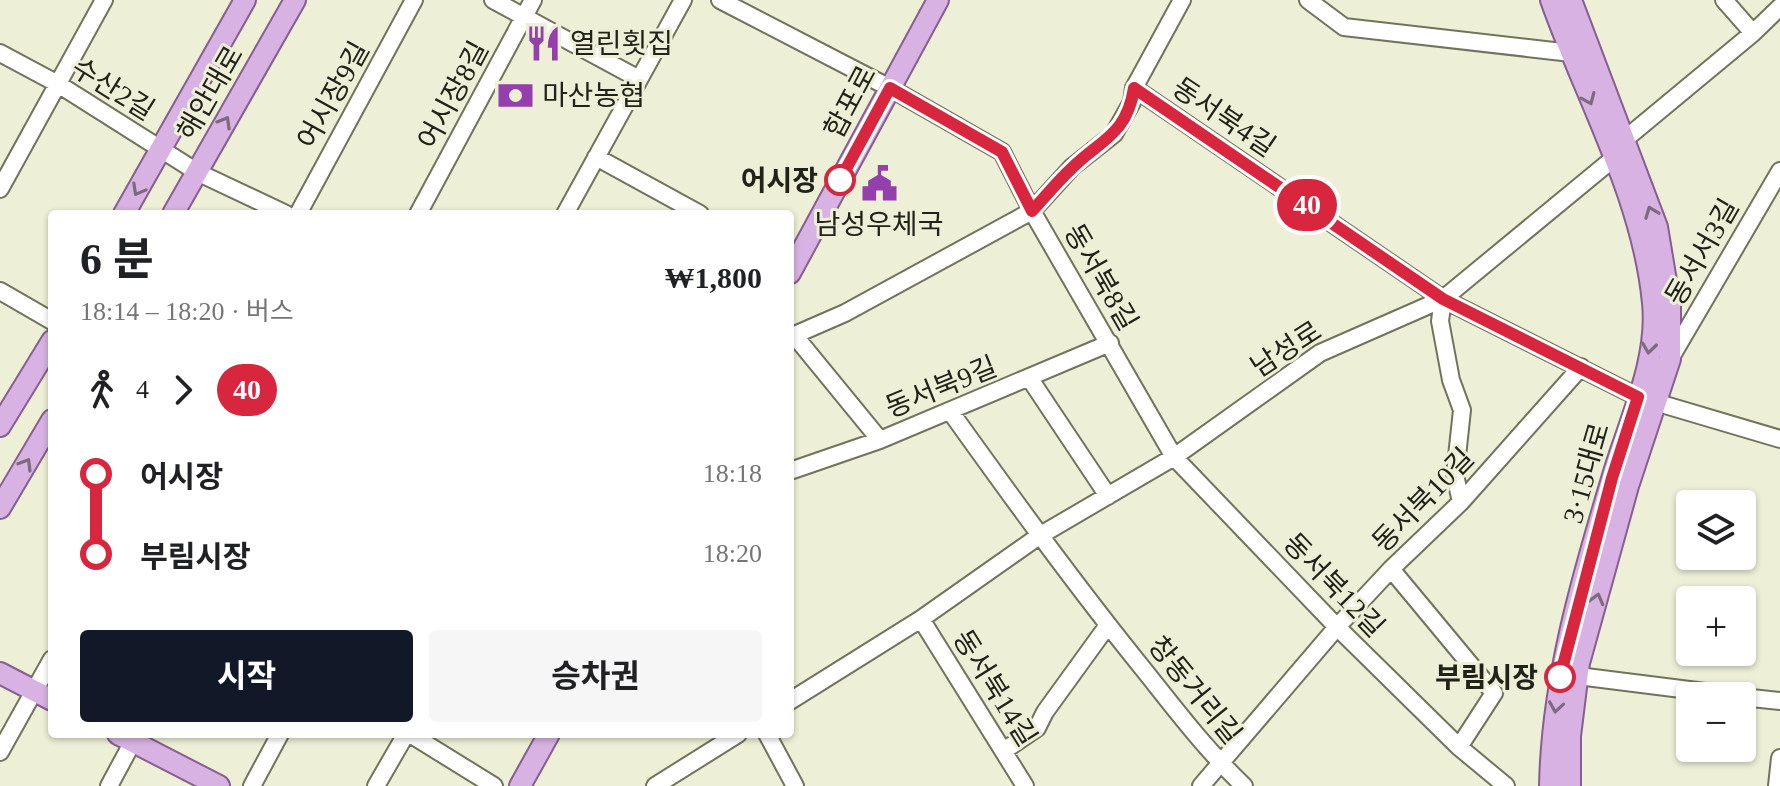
<!DOCTYPE html>
<html lang="ko">
<meta charset="utf-8">
<style>
:root{--surface:#fff;--page:#f6f6f6;--text:#202124;--muted:#757577;--accent:#111827}
body{margin:0;font-family:"Times New Roman","Noto Sans KR",serif;background:var(--page);color:var(--text);height:100vh;display:flex;flex-direction:column;font-size:30px;white-space:nowrap}
*{box-sizing:border-box;margin:0}
p{font-size:26px;color:var(--muted)}
.icon{flex:none;width:44px;height:44px;fill:none;stroke:currentColor;stroke-width:2;stroke-linecap:round;stroke-linejoin:round}
.map{position:relative;flex:1;overflow:hidden}
.details{position:absolute;left:48px;top:210px;width:746px;height:528px;display:flex;flex-direction:column;background:var(--surface);border-radius:8px;box-shadow:0 2px 6px #0004}
.details>*{flex:none}
.badge{padding:0 16px;border-radius:26px;font-size:28px;line-height:52px}
.fabs{position:absolute;left:1676px;top:490px;display:grid;gap:16px}
.fabs a{display:grid;place-items:center;width:80px;height:80px;border-radius:8px;background:var(--surface);box-shadow:0 2px 6px #0004;font-size:40px}
.map>.badge{position:absolute;translate:-50% -50%;box-shadow:0 0 0 4px #fff}
.legs{display:flex;align-items:center;gap:12px;height:88px;padding:0 32px;font-size:26px}
.legs p{margin-inline-start:auto}
.head{display:flex;align-items:center;justify-content:space-between;height:136px;padding:0 32px}
h1{font-size:44px;font-weight:700;line-height:60px}
.button{display:flex;gap:16px;margin-top:auto;padding:16px 32px}
.button a{flex:1;height:92px;border-radius:8px;background:var(--accent);color:#fff;font-size:32px;font-weight:700;line-height:92px;text-align:center}
.button a+a{background:var(--page);color:var(--text)}
ul{padding:0 32px;list-style:none}
li{display:flex;align-items:center;gap:28px;height:80px;font-size:30px}
li i{display:grid;place-items:center;width:12px;height:100%;margin:0 10px;background:currentColor}
li i::after{content:'';width:20px;height:20px;margin:-10px;border:6px solid;border-radius:50%;background:var(--surface)}
li p{margin-inline-start:auto}
li:first-child i{background:linear-gradient(#0000 50%,currentColor 0)}
li:last-child i{background:linear-gradient(currentColor 50%,#0000 0)}
.map>svg:first-child{display:block}
.lines{fill:none;stroke-linecap:round;stroke-linejoin:round}
.minor-casing{stroke:#71735c;stroke-width:20}
.major-casing{stroke:#865e8f;stroke-width:24}
.minor{stroke:#fff;stroke-width:16}
.major{stroke:#d7b2e2;stroke-width:20}
.oneway{stroke:#7c6a7e}
.line-1-casing{stroke:#fff;stroke-width:18}
.line-1{stroke:#d7263d;stroke-width:12}
.stop-1-dot{fill:#fff;stroke:#d7263d;stroke-width:4}
.labels{text-anchor:middle;dominant-baseline:central;stroke-width:6;stroke-linejoin:round;paint-order:stroke}
.poi-label{font-size:28px;fill:#212219;stroke:#edefd6;text-anchor:start}
.street-label{font-size:28px;fill:#212219;stroke:#edefd6}
.stop-label{font-size:28px;font-weight:bold;fill:#212219;stroke:#edefd6;text-anchor:end}
</style>
<div class="map">
<svg width="1780" height="786" viewBox="0 0 1780 786">
<rect width="100%" height="100%" fill="#edefd6"/>
<g class="lines">
<defs>
<path id="minor" d="M493,0L639,79
M720,0L890,88L1002,152L1032,211L1174,457L1337,627L1459,747L1506,786
M1308,0L1344,27L1580,54
M1724,0L1753,33
M0,53L58,84L197,172L286,214
M1134,88L1443,299L1638,397L1780,439
M596,157L700,214
M0,189L104,0
M298,214L414,0
M418,214L533,0
M565,214L683,0
M0,291L52,321
M1443,299L1440,321L1451,380L1462,410L1455,475L1461,502
M794,335L880,440
M790,337L845,313L1032,211L1072,167L1114,134L1132,102L1134,88L1182,0
M1670,359L1780,171
M1030,379L1108,496
M950,411C1013,499 1076,586 1144,670C1176,710 1207,751 1244,786
M790,471L880,440L1110,343
M1391,569L1494,693L1459,747
M921,619L1025,786
M1578,676L1737,696
M1742,697L1780,701
M790,701L921,619L1039,536L1174,457L1320,353L1443,299L1614,158L1624,140L1753,33L1780,7
M410,734L494,786
M767,734L795,786
M1005,750L1037,728L1045,712L1108,625
M0,752L52,659
M109,786L137,734
M252,786L280,734
M376,786L406,734
M655,786L738,734
M1201,786L1337,627L1391,569L1461,502L1581,367
M1777,786L1780,758"/>
<path id="major" d="M124,214L245,0
M173,214L295,0
M790,273L938,0
M0,426L52,341
M0,508L52,420
M0,673L52,700
M118,734L219,786
M520,786L549,734
M1550,786C1552,681 1582,579 1612,479C1628,423 1659,362 1653,303C1643,197 1586,99 1551,0
M1570,786V736L1579,663L1628,486L1670,359V305L1657,227L1571,0"/>
</defs>
<use href="#minor" class="minor-casing"/>
<use href="#major" class="major-casing"/>
<use href="#minor" class="minor"/>
<use href="#major" class="major"/>
</g>
<defs><path id="oneway-chevron" d="M-2-3.5L2.5 0L-2 3.5" fill="none" stroke-width="1.6" stroke-linecap="round" stroke-linejoin="round" transform="scale(2)"/></defs>
<g class="oneway">
<use href="#oneway-chevron" transform="translate(1589 99) rotate(67)"/>
<use href="#oneway-chevron" transform="translate(225 122) rotate(-60)"/>
<use href="#oneway-chevron" transform="translate(138 190) rotate(119)"/>
<use href="#oneway-chevron" transform="translate(1651 212) rotate(-111)"/>
<use href="#oneway-chevron" transform="translate(1649 348) rotate(98)"/>
<use href="#oneway-chevron" transform="translate(26 464) rotate(-59)"/>
<use href="#oneway-chevron" transform="translate(1597 599) rotate(-75)"/>
<use href="#oneway-chevron" transform="translate(1556 707) rotate(99)"/>
</g>
<g class="lines">
<defs>
<path id="line-1" d="M840,180L890,88L1002,152L1032,211C1045,197 1057,182 1071,169C1100,140 1127,135 1134,88L1443,299L1638,397L1612,478L1560,677"/>
</defs>
<use href="#line-1" class="line-1-casing"/>
<use href="#line-1" class="line-1"/>
</g>
<defs>
<symbol id="restaurant-bare" viewBox="-9 -9 18 18"><path d="M-5-6h1v4h1v-4h1v4h1v-4h1v5L-1.5 .5V6h-2V.5L-5-1ZM5-6V6H3V1.5H1.5Q1.5-4 5-6Z" fill="#953fac" stroke="#edefd6" stroke-width="2.5" paint-order="stroke"/></symbol>
<symbol id="bank-bare" viewBox="-9 -9 18 18"><path d="M-6-4H6V4H-6ZM0-2.3a2.3 2.3 0 1 0 0 4.6a2.3 2.3 0 1 0 0-4.6Z" fill="#953fac" stroke="#edefd6" stroke-width="2.5" paint-order="stroke"/></symbol>
<symbol id="civic-bare" viewBox="-9 -9 18 18"><path d="M-.6-6.5H3V-4.5H.6V-3L4-1V1h2V6H-6V1h2V-1L-.6-3ZM-1.2 2.5V6h2.4V2.5Z" fill="#953fac" stroke="#edefd6" stroke-width="2.5" paint-order="stroke"/></symbol>
</defs>
<g fill-rule="evenodd">
<use href="#restaurant-bare" x="518" y="18" width="51" height="51"/>
<use href="#bank-bare" x="490" y="70" width="51" height="51"/>
<use href="#civic-bare" x="854" y="158" width="51" height="51"/>
</g>
<g class="stop-1-dot">
<circle cx="840" cy="180" r="14"/>
<circle cx="1560" cy="677" r="14"/>
</g>
<g class="labels">
<g class="poi-label">
<text x="570" y="43">열린횟집</text>
<text x="542" y="95">마산농협</text>
<text x="879" y="224" text-anchor="middle">남성우체국</text>
</g>
<g class="street-label">
<text transform="translate(113 89) rotate(32)">수산2길</text>
<text transform="translate(210 93) rotate(-60)">해안대로</text>
<text transform="translate(333 95) rotate(-61)">어시장9길</text>
<text transform="translate(453 95) rotate(-62)">어시장8길</text>
<text transform="translate(850 102) rotate(-62)">합포로</text>
<text transform="translate(1224 117) rotate(34)">동서북4길</text>
<text transform="translate(1702 252) rotate(-60)">동서서3길</text>
<text transform="translate(1101 277) rotate(60)">동서북8길</text>
<text transform="translate(1286 349) rotate(-33)">남성로</text>
<text transform="translate(941 387) rotate(-22)">동서북9길</text>
<text transform="translate(1586 473) rotate(-74)">3·15대로</text>
<text transform="translate(1423 500) rotate(-46)">동서북10길</text>
<text transform="translate(1334 585) rotate(46)">동서북12길</text>
<text transform="translate(995 688) rotate(58)">동서북14길</text>
<text transform="translate(1195 690) rotate(51)">창동거리길</text>
</g>
<g class="stop-label">
<text x="818" y="180">어시장</text>
<text x="1538" y="677">부림시장</text>
</g>
</g>
</svg>
<div class="fabs">
<a><svg class="icon" aria-label="layers" viewBox="0 0 24 24"><path d="M12 4l9 5-9 5-9-5zM3 14l9 5 9-5"/></svg></a>
<a>+</a>
<a>−</a>
</div>
<b class="badge" style="left:1307px;top:205px;background:#d7263d;color:#fff">40</b>
<section class="details">
<div class="head"><div><h1>6 분</h1><p>18:14 – 18:20 · 버스</p></div><b>₩1,800</b></div>
<div class="legs"><svg class="icon" aria-label="walk" viewBox="0 0 24 24"><circle cx="13" cy="4" r="2"/><path d="M13 8l-2 6 4 7M11 14l-3 7M7 12l3-4h3l4 4"/></svg>4<svg class="icon" aria-label="forward" viewBox="0 0 24 24"><path d="M9 5l7 7-7 7"/></svg><b class="badge" style="background:#d7263d;color:#fff">40</b></div>
<ul>
<li><i style="color:#d7263d"></i><b>어시장</b><p>18:18</p></li>
<li><i style="color:#d7263d"></i><b>부림시장</b><p>18:20</p></li>
</ul>
<div class="button"><a>시작</a><a>승차권</a></div>
</section>
</div>
